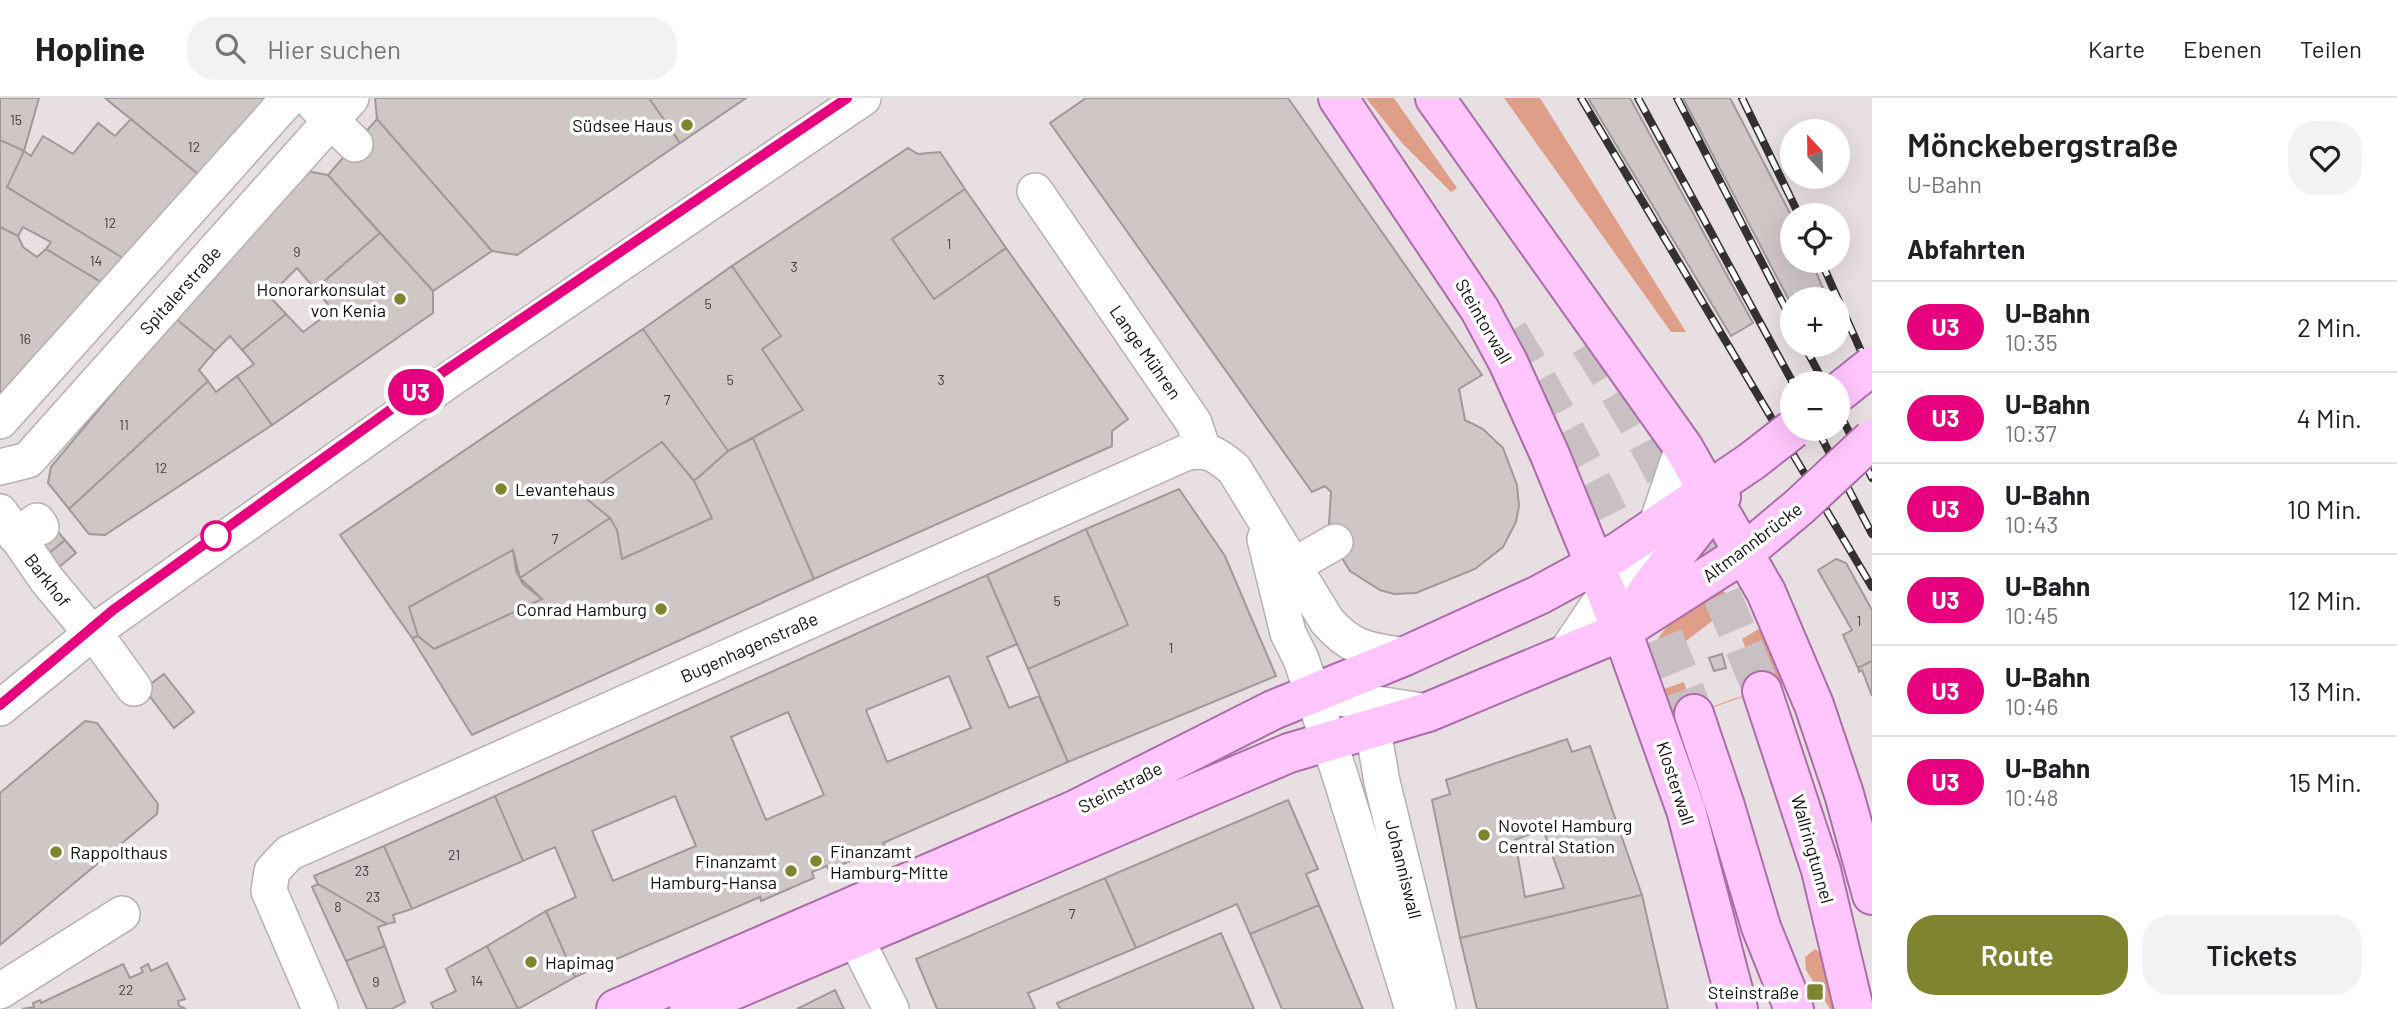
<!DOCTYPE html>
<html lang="de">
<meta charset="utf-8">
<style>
:root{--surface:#fff;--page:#f2f2f2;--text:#202124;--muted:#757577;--line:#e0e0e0;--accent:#7f842e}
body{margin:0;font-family:Barlow,sans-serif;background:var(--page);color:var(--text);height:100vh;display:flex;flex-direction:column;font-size:26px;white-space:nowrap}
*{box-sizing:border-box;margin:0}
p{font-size:23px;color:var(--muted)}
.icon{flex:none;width:38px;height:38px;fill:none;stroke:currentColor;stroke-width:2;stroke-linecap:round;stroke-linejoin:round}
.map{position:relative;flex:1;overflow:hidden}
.panel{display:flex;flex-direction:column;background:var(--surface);width:525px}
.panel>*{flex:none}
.badge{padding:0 14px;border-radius:23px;font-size:24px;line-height:46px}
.needle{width:46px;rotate:338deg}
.fabs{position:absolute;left:1780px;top:21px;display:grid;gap:14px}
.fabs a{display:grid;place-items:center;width:70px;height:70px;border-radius:50%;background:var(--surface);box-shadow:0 7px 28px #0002;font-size:35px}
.map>.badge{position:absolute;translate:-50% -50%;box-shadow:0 0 0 4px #fff}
h2{padding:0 35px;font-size:26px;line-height:63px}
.round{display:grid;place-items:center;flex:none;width:74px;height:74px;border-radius:28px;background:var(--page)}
.headline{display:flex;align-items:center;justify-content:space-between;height:119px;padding:0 35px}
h1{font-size:33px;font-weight:600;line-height:52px}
.action{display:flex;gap:14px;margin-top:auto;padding:14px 35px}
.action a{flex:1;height:80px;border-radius:28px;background:var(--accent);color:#fff;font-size:28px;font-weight:600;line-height:80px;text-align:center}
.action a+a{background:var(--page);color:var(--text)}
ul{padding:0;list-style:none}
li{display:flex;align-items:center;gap:21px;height:91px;padding:0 35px;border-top:2px solid var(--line)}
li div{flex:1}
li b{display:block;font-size:26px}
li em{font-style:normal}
li .badge{min-width:77px;font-weight:700;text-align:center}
header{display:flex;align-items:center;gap:42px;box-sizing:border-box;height:98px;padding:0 35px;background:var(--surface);border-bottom:2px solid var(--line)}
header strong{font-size:33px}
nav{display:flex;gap:38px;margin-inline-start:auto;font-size:24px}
.search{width:490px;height:63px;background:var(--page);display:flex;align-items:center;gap:18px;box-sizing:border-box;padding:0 24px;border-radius:28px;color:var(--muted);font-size:26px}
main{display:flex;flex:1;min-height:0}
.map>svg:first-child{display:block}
.green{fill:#df9e87}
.building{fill:#cfc6c6;stroke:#a19898;stroke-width:2;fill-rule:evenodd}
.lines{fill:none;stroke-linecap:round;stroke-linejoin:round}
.major-tunnel{stroke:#c8c0c3;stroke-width:38;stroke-dasharray:38 19;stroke-linecap:butt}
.minor-casing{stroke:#b7afb2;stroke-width:38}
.major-casing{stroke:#ab6da8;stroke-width:42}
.minor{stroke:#fff;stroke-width:35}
.major{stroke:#fec6fc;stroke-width:38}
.rail-casing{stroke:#353132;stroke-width:8}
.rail{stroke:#fff;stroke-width:5;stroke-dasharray:16;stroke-linecap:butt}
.major-bridge-casing{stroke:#ab6da8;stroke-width:42;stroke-linecap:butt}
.major-bridge{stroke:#fec6fc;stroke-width:38}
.line-casing{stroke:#fff;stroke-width:16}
.line{stroke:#e6007e;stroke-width:10}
.poi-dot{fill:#7f842e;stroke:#fff;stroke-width:2.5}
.stop-dot{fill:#fff;stroke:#e6007e;stroke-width:3.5}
.labels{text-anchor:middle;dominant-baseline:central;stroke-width:7;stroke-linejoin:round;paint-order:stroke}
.number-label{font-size:14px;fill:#403c3d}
.poi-label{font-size:18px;fill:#110e0f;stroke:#fff;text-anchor:end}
.street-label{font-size:18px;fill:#110e0f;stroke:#fff}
</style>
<header>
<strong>Hopline</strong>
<div class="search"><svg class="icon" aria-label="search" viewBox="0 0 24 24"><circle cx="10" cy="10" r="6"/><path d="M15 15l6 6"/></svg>Hier suchen</div>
<nav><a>Karte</a><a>Ebenen</a><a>Teilen</a></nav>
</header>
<main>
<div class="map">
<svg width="1872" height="911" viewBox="0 0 1872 911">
<rect width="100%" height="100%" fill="#e8dfe3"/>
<path class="green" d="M1366,0H1394L1457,90L1451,94L1402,45Z
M1504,0H1540L1686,234H1671Z
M1721,492L1738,503L1655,567C1645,530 1696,509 1721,492Z
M1762,529L1786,584L1671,624L1661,592L1684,584L1694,615L1762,591L1742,541Z
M1815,851L1822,856L1838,911H1830L1806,872L1805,859Z"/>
<path class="building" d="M0,0H39L24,53L0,42Z
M105,0H266L198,76Z
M375,0H649L680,45L517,157L492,153L377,21Z
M649,0H746L680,45Z
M1086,0H1288L1482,277L1459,291L1465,322L1483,331L1503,350L1517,387L1519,408L1516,424L1503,449L1475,471L1416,495L1394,496L1380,492L1350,473L1342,460L1329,426L1331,394L1325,388L1312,394L1050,25Z
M1588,0H1630L1753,225L1731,238Z
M1683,0H1730L1792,119V163H1811L1823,190L1801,201H1792L1791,206Z
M131,21L198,76L123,160L7,89L24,53L31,58L43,38L73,56L98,25L115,38Z
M377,21L492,153L433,193L328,77Z
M0,42L24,53L7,89L123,160L101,184L46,151L51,144L23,129L18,138L0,129Z
M908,50L918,56L940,54L965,91L892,141L934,201L1006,150L1128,321L1112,333V348L814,481L753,340L803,312L762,251L781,238L732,168Z
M306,73L328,77L380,135L315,191L297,170L269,198L286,216L242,252L230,238L215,253L175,220Z
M965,91L1006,150L934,201L892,141Z
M0,129L18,138L23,149L37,159L46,151L101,184L0,297Z
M380,135L433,193V215L272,327L237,278L254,266L242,252L286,216L303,234L333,212L315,191Z
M732,168L781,238L762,251L803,312L728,353L643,231Z
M175,220L215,253L199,272L208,283L69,411L48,385L51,369Z
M643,231L728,353L694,383L662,344L583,398L610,420L520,480L513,452L409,509L418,538L412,540L340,437Z
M237,278L272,327L105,437L89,436L69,411L208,283L216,294Z
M753,340L814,481L472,637L412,540L418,538L434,551L542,501L520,480L610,420L617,432L622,461L712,420L694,383L728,353Z
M662,344L694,383L712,420L622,461L617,432L610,420L583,398Z
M1179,391L1225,458L1276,578L1068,664L1028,571L1128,527L1086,431Z
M46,419L65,442L48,456L29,433Z
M1086,431L1128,527L1028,571L987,477Z
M65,442L76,455L58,470L48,456Z
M513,452L516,473L523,486L542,501L434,551L418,538L409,509Z
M1836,461L1846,465L1872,512V563L1858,570L1843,537L1852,532L1818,472Z
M987,477L1017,546L987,559L1009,610L1039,598L1068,664L883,745L885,748L829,772L827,768L819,771L812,774L814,780L761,803L760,799L575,879L546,813L576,799L555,749L523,763L495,698ZM949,578L971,630L887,664L866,612ZM788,614L824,697L766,722L731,639ZM675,698L696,748L613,783L592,733Z
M1722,556L1726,570L1714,573L1709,560Z
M1872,563V598L1862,572L1859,574L1858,570Z
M164,576L194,614L174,630L144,591Z
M85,623L97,625L158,706L157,716L0,847V695Z
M1567,641L1572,654L1590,648L1642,797L1460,840L1432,702L1450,696L1446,682ZM1543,731L1564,790L1525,799L1515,742Z
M495,698L523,763L412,811L384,748Z
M1288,702L1318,771L1306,776L1319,807L1250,836L1237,806L1136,850L1105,780Z
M384,748L412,811L393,817L395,824L387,826L318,786L314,778Z
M1105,780L1136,850L1028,895L1035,911H937L916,861Z
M318,786L387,826L378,829L385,848L346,863L312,789Z
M1642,797L1668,911H1477L1460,840Z
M1319,807L1363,911H1282L1250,836Z
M546,813L575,879L518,911L487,848Z
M1221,835L1254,911H1060L1057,905Z
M385,848L405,904L392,911H367L346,863Z
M487,848L518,911H434L431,905L456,893L446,871Z
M167,865L185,901L178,903L179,908L186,911H22L34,909L33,905L40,902L41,905L123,866L130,880L143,874L141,870L148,866L151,873Z
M835,892L844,911H797Z"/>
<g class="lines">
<path class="major-tunnel" d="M1509,234C1584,359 1644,479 1694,616
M1589,245C1660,356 1713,472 1762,593"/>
<defs>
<path id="minor" d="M315,7L355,46
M1035,93L1194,325L1203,352
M0,323L289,0
M0,369L28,362L351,0
M0,414L47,482L82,524
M16,439L37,423L41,429
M1265,441L1288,535L1301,561L1339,674L1413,911
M1293,468L1335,444
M103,547L134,590
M1563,559L1596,510L1637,459L1658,422L1683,349
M1313,596L1428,614
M0,610L92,535L452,280L863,0
M1373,631L1382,684L1438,911
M855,839L891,911
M0,893L122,816
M320,911L269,793L272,773L289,755L1185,355C1208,350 1216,356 1234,371L1327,523C1352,552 1369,552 1405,558"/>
<path id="major" d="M1338,0L1480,212L1508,264L1550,357L1622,533L1686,712L1738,911
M1435,0L1683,349L1766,494L1814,607L1844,696L1872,797
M1627,524L1652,487L1721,399
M1762,593L1821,772L1854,911
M1694,616L1725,708L1761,829L1794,911
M616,911L1075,712L1273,612L1405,558L1539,497L1618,454L1752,363
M689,911L1289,655L1428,614L1622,533L1744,455L1799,409"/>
</defs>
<use href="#minor" class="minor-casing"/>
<use href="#major" class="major-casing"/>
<use href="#minor" class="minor"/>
<use href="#major" class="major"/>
<defs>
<path id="rail" d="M1581,0L1872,489
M1638,0L1793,285
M1677,0L1792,223
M1742,0L1799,117
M1821,163L1872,278
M1804,247L1824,285
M1838,312L1872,380
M1817,331L1872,436"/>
</defs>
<use href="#rail" class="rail-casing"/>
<use href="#rail" class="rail"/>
<defs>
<path id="major-bridge" d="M1838,295L1872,268
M1752,363L1793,331
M1799,409L1872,341"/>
</defs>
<use href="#major-bridge" class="major-bridge-casing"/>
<use href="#major-bridge" class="major-bridge"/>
</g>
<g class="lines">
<defs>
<path id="line" d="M0,607L113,512L440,276L847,0"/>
</defs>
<use href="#line" class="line-casing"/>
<use href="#line" class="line"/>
</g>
<g class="poi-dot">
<circle cx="687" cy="27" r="7"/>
<circle cx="400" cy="201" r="7"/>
<circle cx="501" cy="391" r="7"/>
<circle cx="661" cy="511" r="7"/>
<circle cx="1484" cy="737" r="7"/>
<circle cx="56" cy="754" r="7"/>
<circle cx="816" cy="763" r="7"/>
<circle cx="791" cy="773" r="7"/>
<circle cx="531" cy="864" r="7"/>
<rect x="1806" y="885" width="18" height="18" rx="3.5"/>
</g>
<circle class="stop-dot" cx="216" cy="438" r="14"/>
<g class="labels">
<g class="number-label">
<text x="16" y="21">15</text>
<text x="194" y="48">12</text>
<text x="110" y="124">12</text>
<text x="949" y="145">1</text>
<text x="297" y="153">9</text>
<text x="96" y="162">14</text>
<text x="794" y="168">3</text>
<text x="708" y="205">5</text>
<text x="25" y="240">16</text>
<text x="730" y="281">5</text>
<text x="941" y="281">3</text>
<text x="667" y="301">7</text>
<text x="124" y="326">11</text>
<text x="161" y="369">12</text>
<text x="555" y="440">7</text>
<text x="1057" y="502">5</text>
<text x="1859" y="522">1</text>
<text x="1171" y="549">1</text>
<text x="454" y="756">21</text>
<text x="362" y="772">23</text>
<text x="373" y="798">23</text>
<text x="338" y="808">8</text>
<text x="1072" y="815">7</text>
<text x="477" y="882">14</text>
<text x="376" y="883">9</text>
<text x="126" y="891">22</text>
</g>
<g class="poi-label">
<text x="673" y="27">Südsee Haus</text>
<text x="386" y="191">Honorarkonsulat<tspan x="386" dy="21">von Kenia</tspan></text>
<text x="515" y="391" text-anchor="start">Levantehaus</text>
<text x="647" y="511">Conrad Hamburg</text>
<text x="1498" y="727" text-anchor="start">Novotel Hamburg<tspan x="1498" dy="21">Central Station</tspan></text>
<text x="830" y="753" text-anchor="start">Finanzamt<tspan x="830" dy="21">Hamburg-Mitte</tspan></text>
<text x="70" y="754" text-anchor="start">Rappolthaus</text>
<text x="777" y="763">Finanzamt<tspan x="777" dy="21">Hamburg-Hansa</tspan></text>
<text x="545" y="864" text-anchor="start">Hapimag</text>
<text x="1799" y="894">Steinstraße</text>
</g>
<g class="street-label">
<text transform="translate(180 192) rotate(-48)">Spitalerstraße</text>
<text transform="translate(1484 223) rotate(60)">Steintorwall</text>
<text transform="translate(1146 254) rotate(55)">Lange Mühren</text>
<text transform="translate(1752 444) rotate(-37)">Altmannbrücke</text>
<text transform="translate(48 482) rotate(52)">Barkhof</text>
<text transform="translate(749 549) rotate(-24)">Bugenhagenstraße</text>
<text transform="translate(1676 685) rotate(72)">Klosterwall</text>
<text transform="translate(1120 689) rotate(-27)">Steinstraße</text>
<text transform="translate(1813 751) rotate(74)">Wallringtunnel</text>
<text transform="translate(1404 771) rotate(76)">Johanniswall</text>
</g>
</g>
</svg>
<div class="fabs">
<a><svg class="needle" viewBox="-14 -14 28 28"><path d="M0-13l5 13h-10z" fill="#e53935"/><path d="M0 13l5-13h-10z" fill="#757577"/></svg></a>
<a><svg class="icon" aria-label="locate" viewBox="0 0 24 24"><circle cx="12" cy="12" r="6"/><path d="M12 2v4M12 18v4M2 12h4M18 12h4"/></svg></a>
<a>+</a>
<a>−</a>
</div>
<b class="badge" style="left:416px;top:294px;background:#e6007e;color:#fff">U3</b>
</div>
<section class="panel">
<div class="headline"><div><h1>Mönckebergstraße</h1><p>U-Bahn</p></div><a class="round"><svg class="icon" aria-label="heart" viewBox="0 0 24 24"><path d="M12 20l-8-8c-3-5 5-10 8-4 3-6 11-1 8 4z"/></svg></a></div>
<h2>Abfahrten</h2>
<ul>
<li><span class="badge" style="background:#e6007e;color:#fff">U3</span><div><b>U-Bahn</b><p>10:35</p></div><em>2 Min.</em></li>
<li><span class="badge" style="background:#e6007e;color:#fff">U3</span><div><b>U-Bahn</b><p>10:37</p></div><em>4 Min.</em></li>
<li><span class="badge" style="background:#e6007e;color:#fff">U3</span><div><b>U-Bahn</b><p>10:43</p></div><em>10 Min.</em></li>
<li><span class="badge" style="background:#e6007e;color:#fff">U3</span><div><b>U-Bahn</b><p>10:45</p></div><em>12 Min.</em></li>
<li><span class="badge" style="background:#e6007e;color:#fff">U3</span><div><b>U-Bahn</b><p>10:46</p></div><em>13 Min.</em></li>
<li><span class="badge" style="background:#e6007e;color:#fff">U3</span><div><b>U-Bahn</b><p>10:48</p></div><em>15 Min.</em></li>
</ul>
<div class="action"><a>Route</a><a>Tickets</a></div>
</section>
</main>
